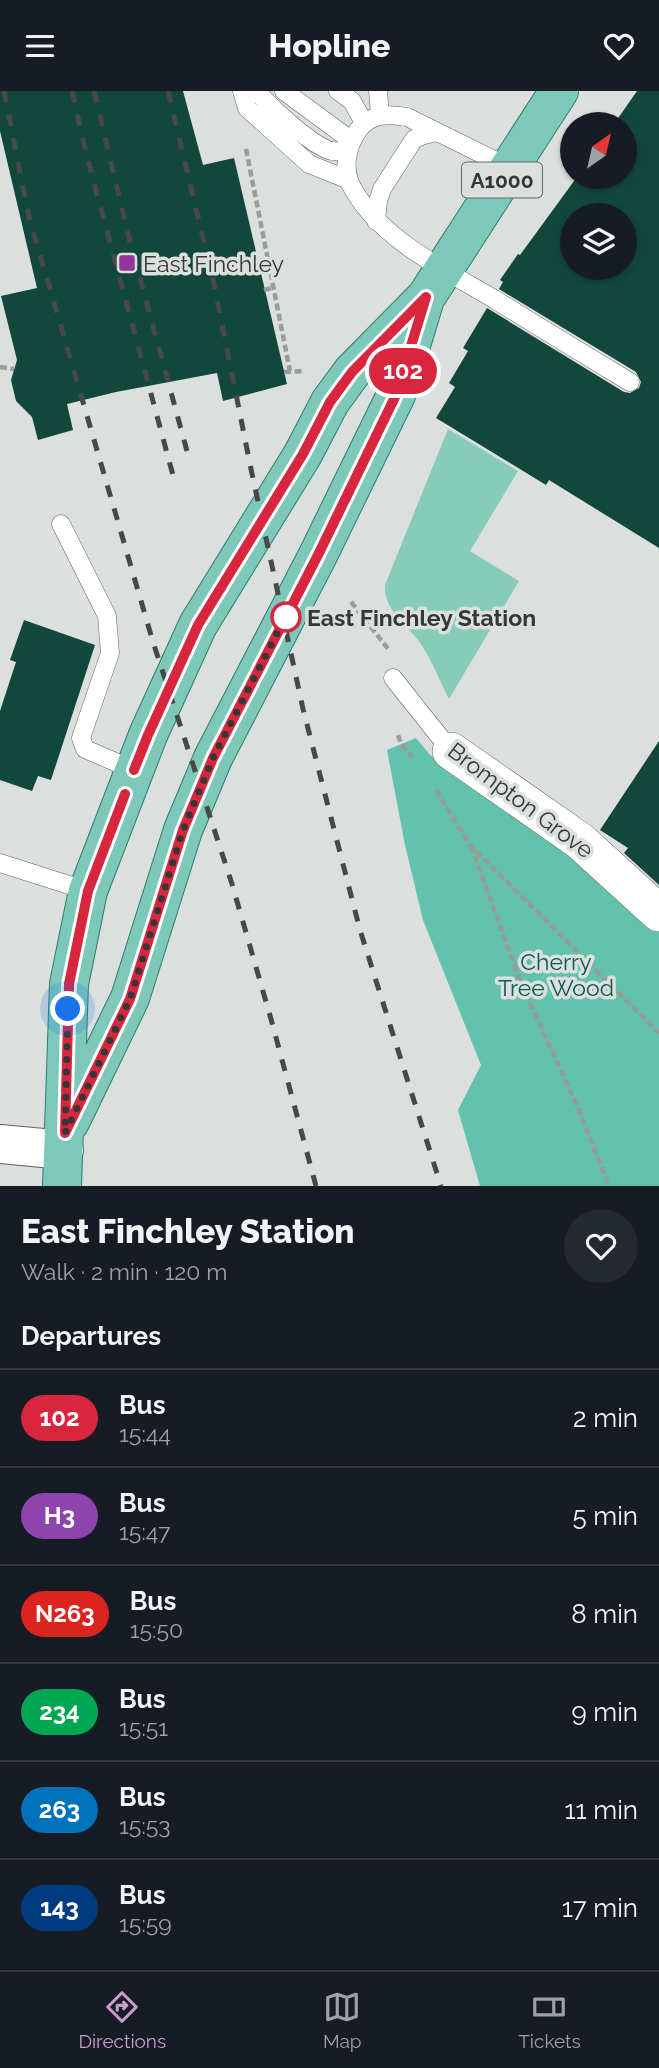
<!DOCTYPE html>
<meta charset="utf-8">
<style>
:root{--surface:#171b24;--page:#242831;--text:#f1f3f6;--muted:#9ea1a6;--line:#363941;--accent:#c89dcd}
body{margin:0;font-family:Raleway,sans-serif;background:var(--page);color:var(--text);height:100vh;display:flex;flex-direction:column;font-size:26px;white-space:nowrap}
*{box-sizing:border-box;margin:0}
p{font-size:23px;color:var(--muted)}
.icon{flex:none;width:38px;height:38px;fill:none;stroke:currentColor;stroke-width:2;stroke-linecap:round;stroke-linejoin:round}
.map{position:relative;height:1095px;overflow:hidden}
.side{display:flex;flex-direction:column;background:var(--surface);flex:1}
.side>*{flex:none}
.badge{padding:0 14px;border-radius:23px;font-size:24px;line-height:46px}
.needle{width:46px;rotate:34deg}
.controls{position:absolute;left:560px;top:21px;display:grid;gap:14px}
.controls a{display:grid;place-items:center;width:77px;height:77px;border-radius:50%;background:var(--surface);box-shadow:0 2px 5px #0004;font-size:35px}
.you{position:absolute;width:35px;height:35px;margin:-18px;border:5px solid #fff;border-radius:50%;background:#1a73e8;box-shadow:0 0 0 10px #1a73e833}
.map>.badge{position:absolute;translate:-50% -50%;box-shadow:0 0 0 4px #fff}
h2{padding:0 21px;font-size:26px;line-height:63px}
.round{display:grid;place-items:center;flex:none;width:74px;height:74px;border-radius:37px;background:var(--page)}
.summary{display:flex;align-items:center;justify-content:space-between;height:119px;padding:0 21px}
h1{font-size:33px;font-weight:800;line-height:52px}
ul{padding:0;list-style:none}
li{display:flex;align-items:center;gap:21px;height:98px;padding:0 21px;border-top:2px solid var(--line)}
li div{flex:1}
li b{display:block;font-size:26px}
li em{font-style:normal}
li .badge{min-width:77px;font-weight:700;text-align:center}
header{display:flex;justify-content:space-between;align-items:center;height:91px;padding:0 21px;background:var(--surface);font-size:32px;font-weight:800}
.menu{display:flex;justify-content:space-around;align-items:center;height:98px;border-top:2px solid var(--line);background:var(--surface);font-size:19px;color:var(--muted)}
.menu a{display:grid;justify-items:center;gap:4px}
.menu .selected{color:var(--accent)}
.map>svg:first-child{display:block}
.green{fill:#87cbb9}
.forest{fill:#63c2ac}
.building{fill:#12473c;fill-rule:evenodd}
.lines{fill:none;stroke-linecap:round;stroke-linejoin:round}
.lane-casing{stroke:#5e6261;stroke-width:19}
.street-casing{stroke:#5e6261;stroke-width:38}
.secondary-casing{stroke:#5e6261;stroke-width:40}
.primary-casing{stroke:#2c7e6d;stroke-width:40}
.path{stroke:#999c9b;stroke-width:4.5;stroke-dasharray:7 3.5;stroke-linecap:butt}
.lane{stroke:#fff;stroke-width:18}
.street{stroke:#fff;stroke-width:37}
.secondary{stroke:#fff;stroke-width:38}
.primary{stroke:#7dc8b9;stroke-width:38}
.rail{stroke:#474948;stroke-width:5;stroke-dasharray:12 12;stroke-linecap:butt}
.line-casing{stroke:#fff;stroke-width:16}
.line{stroke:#d7263d;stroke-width:10}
.walk{stroke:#353736;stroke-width:7;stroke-dasharray:0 12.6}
.poi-dot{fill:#95339a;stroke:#dbdfde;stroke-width:2.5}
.stop-dot{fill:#fff;stroke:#d7263d;stroke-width:3.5}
.labels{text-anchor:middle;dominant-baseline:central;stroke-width:7;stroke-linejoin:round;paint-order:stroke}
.shield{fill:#dbdfde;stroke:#676968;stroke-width:2}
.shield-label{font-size:21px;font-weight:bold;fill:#353736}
.poi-label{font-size:23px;fill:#353736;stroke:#dbdfde;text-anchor:start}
.stop-label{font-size:23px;font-weight:bold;fill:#353736;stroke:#dbdfde;text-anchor:start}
.street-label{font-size:23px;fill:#353736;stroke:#dbdfde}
.park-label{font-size:23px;fill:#0b5c4d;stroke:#dbdfde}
</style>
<header><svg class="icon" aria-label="menu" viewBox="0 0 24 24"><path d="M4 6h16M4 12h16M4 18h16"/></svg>Hopline<svg class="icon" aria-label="heart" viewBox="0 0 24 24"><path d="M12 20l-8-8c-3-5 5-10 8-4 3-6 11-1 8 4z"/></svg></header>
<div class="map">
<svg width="659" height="1095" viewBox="0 0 659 1095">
<rect width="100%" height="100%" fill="#dbdfde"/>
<path class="green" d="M448,338L518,380L470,460L519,490L449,608C439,589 431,566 418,549C404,531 384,519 385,494Z"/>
<path class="forest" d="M416,647L430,664L571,762L659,838V1095H480L458,1019L481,974L423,829L405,754L387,659Z"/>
<path class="building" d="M0,0H183L203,74L234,67L287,293L223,310L217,282L116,301L67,313L73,339L38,349L32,326L16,310L11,289L17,269L1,205L37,197L0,40Z
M637,0H659V457L549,389L546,394L436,327L455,296L449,292L468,260L463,257L487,217L624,301L630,302L639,297L641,291L636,281L499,198L503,191L500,189L518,163L520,164L577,86H625V33H614ZM572,124H625V177H572Z
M24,529L95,554L51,689L38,685L32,700L0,689V620L16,571L10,569Z
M659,650V794L624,762L628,757L600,739Z"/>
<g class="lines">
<defs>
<path id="lane" d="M242,0L247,17L309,73L349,89
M257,0C270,16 313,56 332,60C338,61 344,59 349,58
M284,0L352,50
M338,0L352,10L364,32
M378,0L380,24
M510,77L407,26C389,23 371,22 359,38C346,56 342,79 353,98C382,149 445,179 494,208C539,236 585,264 630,291
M376,130L378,110L382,98L414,48L424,44L437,41
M61,433L107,525L110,562L81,647L85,658L134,679
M393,587L451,660
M0,772L88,800"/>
<path id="street" d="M451,660L580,750L659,822"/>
<path id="secondary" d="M0,1053L64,1059"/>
<path id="primary" d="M70,1031L130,907L183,739L213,667L318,464L396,304L424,211
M62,1095L69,893L88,800L148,644L198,534L303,363L330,311L352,281L426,206L559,0"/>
</defs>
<use href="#lane" class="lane-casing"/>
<use href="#street" class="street-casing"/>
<use href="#secondary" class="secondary-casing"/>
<use href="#primary" class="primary-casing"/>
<path class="path" d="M246,58L290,280
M264,199L272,197
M0,276L14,278
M284,281L305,280
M351,511L389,559
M398,644L401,653L412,666
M436,699L470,754L659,942
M471,755L521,892L577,1015L609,1095"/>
<use href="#lane" class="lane"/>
<use href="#street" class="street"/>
<use href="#secondary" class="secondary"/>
<use href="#primary" class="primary"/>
<path class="rail" d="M4,0L29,126L153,551L232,793L271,928L316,1095
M72,0L87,66L174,388
M94,0L129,147L187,360
M168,0L214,193L251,378L303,618L360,839L441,1095"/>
</g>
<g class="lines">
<defs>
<path id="line" d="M125,703L88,800L69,893L65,1042L130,908L183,739L213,667L318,464L396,304L426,206L352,281L330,311L303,363L198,534L148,644L134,679"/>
</defs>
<use href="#line" class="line-casing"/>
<use href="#line" class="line"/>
<path class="walk" d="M68,918L65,1042L130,908L183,739L213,667L287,523L286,526"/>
</g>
<rect class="poi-dot" x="118" y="163" width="18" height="18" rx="3.5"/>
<circle class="stop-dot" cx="286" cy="526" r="14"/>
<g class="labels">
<rect class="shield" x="462" y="71.5" width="80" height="35" rx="5"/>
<g class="shield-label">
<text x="502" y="89">A1000</text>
</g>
<g class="poi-label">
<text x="143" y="172">East Finchley</text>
</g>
<g class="stop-label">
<text x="307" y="526">East Finchley Station</text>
</g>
<g class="street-label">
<text transform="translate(521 709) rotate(37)">Brompton Grove</text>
</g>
<g class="park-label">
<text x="556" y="870">Cherry<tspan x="556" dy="26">Tree Wood</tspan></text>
</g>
</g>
</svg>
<div class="controls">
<a><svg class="needle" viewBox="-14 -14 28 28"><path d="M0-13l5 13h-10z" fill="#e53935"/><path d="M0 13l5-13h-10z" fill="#9ea1a6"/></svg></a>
<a><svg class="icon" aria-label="layers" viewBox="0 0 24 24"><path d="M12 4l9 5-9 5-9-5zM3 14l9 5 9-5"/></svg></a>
</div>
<div class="you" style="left:68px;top:918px"></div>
<b class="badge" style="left:403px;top:280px;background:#d7263d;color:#fff">102</b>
</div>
<section class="side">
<div class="summary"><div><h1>East Finchley Station</h1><p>Walk · 2 min · 120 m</p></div><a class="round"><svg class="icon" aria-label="heart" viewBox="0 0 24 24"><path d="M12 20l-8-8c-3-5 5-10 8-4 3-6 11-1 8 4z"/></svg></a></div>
<h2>Departures</h2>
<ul>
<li><span class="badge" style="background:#d7263d;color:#fff">102</span><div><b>Bus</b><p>15:44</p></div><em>2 min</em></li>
<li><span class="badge" style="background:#8e44ad;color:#fff">H3</span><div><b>Bus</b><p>15:47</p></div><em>5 min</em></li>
<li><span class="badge" style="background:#dc241f;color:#fff">N263</span><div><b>Bus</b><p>15:50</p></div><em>8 min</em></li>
<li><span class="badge" style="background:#00a651;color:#fff">234</span><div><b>Bus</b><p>15:51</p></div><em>9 min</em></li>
<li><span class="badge" style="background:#0072bc;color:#fff">263</span><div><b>Bus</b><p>15:53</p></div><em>11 min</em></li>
<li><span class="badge" style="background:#003b80;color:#fff">143</span><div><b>Bus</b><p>15:59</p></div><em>17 min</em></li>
</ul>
</section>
<nav class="menu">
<a class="selected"><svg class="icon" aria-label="directions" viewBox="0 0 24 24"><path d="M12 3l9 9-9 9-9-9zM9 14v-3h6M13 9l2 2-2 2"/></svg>Directions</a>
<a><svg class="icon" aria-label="map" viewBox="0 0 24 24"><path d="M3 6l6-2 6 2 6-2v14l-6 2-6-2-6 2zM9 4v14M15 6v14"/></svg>Map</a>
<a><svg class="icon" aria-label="tickets" viewBox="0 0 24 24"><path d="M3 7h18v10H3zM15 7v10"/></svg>Tickets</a>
</nav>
